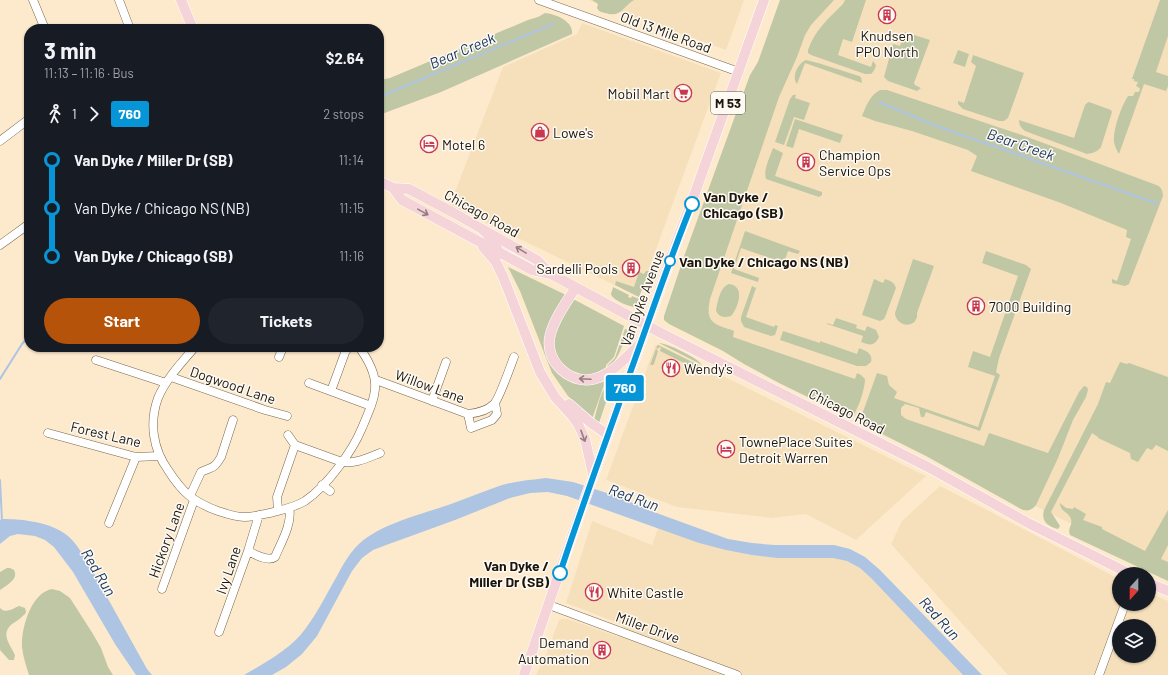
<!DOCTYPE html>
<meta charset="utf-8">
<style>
:root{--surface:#171b24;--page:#20242c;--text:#f1f3f6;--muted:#9ea1a6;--accent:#b45309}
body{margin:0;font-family:Barlow,sans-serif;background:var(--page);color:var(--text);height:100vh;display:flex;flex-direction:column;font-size:15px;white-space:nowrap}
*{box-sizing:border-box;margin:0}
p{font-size:13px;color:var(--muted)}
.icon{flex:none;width:22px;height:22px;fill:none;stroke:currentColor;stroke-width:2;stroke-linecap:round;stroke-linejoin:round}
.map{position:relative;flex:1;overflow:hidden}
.details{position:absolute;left:24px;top:24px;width:360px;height:328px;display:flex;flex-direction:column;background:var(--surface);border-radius:16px;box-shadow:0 1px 3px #0004}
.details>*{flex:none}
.badge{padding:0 8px;border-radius:3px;font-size:14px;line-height:26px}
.needle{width:26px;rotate:201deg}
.tools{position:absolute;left:1112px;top:567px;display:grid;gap:8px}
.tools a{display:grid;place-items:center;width:44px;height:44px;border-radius:50%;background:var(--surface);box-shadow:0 1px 3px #0004;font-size:20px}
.map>.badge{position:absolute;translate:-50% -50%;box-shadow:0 0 0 2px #fff}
.legs{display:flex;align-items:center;gap:6px;height:44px;padding:0 20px;font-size:13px}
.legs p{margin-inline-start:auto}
.headline{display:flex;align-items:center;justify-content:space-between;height:68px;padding:0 20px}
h1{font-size:22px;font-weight:700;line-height:30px}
.cta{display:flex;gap:8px;margin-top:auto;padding:8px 20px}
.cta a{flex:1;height:46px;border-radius:24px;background:var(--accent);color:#fff;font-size:16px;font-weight:700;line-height:46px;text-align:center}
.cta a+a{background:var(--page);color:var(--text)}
ul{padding:0 20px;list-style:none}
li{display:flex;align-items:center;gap:14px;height:48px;font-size:15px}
li i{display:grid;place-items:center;width:6px;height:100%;margin:0 5px;background:currentColor}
li i::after{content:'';width:10px;height:10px;margin:-5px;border:3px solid;border-radius:50%;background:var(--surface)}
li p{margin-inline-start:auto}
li:first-child i{background:linear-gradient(#0000 50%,currentColor 0)}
li:last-child i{background:linear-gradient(currentColor 50%,#0000 0)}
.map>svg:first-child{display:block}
.built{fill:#f6e0bb;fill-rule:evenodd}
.green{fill:#bfc7a4}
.water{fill:#aec4e3}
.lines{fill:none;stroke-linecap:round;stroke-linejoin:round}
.stream{stroke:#aec4e3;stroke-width:2}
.minor-casing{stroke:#78684e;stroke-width:9}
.major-casing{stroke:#fff;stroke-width:11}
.minor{stroke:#fff;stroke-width:8}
.major{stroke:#f5d4d9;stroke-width:10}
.oneway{stroke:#937e7c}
.line-1-casing{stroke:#fff;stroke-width:9}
.line-1{stroke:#0696d7;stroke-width:6}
.stop-1-dot{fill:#fff;stroke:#0696d7;stroke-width:2}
.labels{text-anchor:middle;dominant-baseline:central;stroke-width:3;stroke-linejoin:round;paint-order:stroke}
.shield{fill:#fdfaf4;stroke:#605a51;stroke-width:1}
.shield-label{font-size:13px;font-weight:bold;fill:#1c150b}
.street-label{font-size:14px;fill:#1c150b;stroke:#fdfaf4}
.poi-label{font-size:14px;fill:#1c150b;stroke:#fdfaf4;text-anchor:start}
.stop-label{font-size:14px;font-weight:bold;fill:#1c150b;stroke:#fdfaf4;text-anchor:start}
.water-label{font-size:15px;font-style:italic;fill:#15325a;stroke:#fdfaf4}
</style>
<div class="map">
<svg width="1168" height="675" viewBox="0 0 1168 675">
<rect width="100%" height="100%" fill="#fdeacd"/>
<path class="built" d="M588,0H744L726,50Z
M780,0H1168V572L772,375L668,319Z
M582,23L721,73L656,249L639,297L450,205L503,67L577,34Z
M658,344L926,476L856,540L806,514L772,518L677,507L606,480L655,346Z
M940,486L989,511L1119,579V604H1149V593L1168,601V675H1008L891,544L902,521ZM1119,626H1149V656H1119Z
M592,521L652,545L658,528L699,543L752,555L777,558H833L847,561L860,568L872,579L963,675H536L546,655L559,620L562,619H568L619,637L623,625L566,603Z"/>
<path class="green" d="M592,0H634C622,7 622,18 605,13C601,12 599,12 597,8L598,4Z
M780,0H834L811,25L805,35L797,57L779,97L710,299C705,324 714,324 734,331L733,337L855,379L857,373L861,375L865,379C865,389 858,411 851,418L779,383L744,364L723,351L669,324L664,320V316L686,251L750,75L758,62Z
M845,0H866L852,42L843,39L838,55L871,67L873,61L876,65C875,69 874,71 871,74H865L811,55L808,53V50C815,30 828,19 843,4Z
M1160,0H1168V36L1156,72L1168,76V86L1166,91L1144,84L1119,154C1117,151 1115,147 1114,142C1113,129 1121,107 1128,96H1133L1135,92H1139L1140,89L1138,87L1136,86L1138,82L1134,81V79H1132Z
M545,13C555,14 574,21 572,34L441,92L379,115V80L390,78L528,20L538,17Z
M905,32H906L905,36L913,39L914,35L930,40L914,83L915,85L921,88L917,91L888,81L884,77L893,44L900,46Z
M958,50L969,54L965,67L953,63Z
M973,55L1024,73L1008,118L1004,121H999L963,109L958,104V101L964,103L976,66L971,62Z
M806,60L818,63L859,76L861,77L862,83L805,63L797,84C791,77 798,63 806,60Z
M880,90H887L1022,135L1159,186L1162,190L1163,196L1129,284L1125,286L1112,283V279L1117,281L1131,239L1126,237L1127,230L1061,203L971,171L977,156L968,150L912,131L875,121L862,116C866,106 870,95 880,90Z
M793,95H796L795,98L810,103L804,120L794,117L784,145L775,142L790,99Z
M1089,102L1111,110L1112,112L1101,147C1097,152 1093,153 1087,154L1025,131C1021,128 1019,125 1019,120L1074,138L1085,105L1087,103Z
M795,119L843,135L840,143L799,129L793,148L786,146Z
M773,148L783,153L775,176L822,192V195L819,197L766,179C763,170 770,157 773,148Z
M745,231L800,251L798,254L788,251L784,263L741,248L734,269L759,278L758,282L731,273Z
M986,251L1026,265L1031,269L999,358L996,372L1000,375L980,431L926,412L924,417H921L919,408L905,404L901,408V415L906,419L984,446L989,433L1048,453L1079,392L1084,386L1087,387L1088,390L1086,397L1073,420L1058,458L1036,505C1032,510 1027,512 1021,509L926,456L864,425L861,423L860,420L877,373L887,376L889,385L897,392L894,398L978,427L995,376L968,367L973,351L990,357L1018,276L982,263Z
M913,259L934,266L917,313V317C916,319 915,322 913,323C905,328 895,321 895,313Z
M508,267L566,295L550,323L559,373L610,377L603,388L592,419L568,396L552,373L520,291Z
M646,271H649L639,297L615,285L616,281L634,287L639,272L644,274Z
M874,279L883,283L885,279C891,281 894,282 896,288L885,317L884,319L880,321L862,315Z
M729,284C746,286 738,308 731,316C724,318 718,317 716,310C718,301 720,287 729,284Z
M752,286L756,288L746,317L774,327L775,325L778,326L775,335L771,336L744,327L741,321V317Z
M613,287L629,295L628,297L631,298L632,296L639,299L635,307C630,307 612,300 611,294C611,293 613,289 613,287Z
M573,300H575L624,326L614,357L606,365V369C584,385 552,368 554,340C555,328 564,314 569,303Z
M836,318L857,325L856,328L865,331L867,326L876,330L879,337C874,347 870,345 861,342L863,336L827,324V323L833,325Z
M625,329L628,330C623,342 619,361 607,368V366L615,358Z
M783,331L820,343V341L857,354L859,348C866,351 873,353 871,362L866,366H857L780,340Z
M659,343C667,343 698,358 702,365Z
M658,345L702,367L700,370H698L660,351L661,348L660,347L656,349L658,351L654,364L653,365H650L657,346Z
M1120,362L1127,364L1129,363L1168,377V451L1156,445L1152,450L1147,448L1138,462L1131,459L1130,453L1098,438V437L1092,433L1051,512L1060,526L1058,529C1047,526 1041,521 1044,510L1098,404L1106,382L1110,383Z
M616,372L599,423L594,420C597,410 599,398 604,389C607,383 611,381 611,375Z
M1060,503L1066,508L1073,509L1074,507L1086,514L1083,520L1102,527V529L1145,551L1168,510V545L1161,559L1168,562V581L1070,535C1067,528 1073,526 1071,519C1069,512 1060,512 1060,503Z
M7,568H10L14,570C19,579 7,585 0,590V572Z
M52,589L60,591L70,598L93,634L101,648L108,667L113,675H29C26,666 23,656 22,647C21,628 31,593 52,589Z
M19,606L25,608L26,612L25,614C21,618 17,621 12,624C0,634 10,644 15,655L14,660H9L0,650V608C6,614 12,609 19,606Z"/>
<path class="water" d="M546,478L573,482L619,497L651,511L728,539L752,543L774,545H834L850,549L865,557L880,570L982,675H963L872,579L860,568L847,561L833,558H777L752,555L726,550L699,543L567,496L548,492L530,493L510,498L455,520L389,544L373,550L362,558L352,571L317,636L302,654L286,667L272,675H244C266,662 291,649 306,628C318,612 327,593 337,576C342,566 348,556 355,548C377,524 420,515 451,504C468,498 484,491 502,485C516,481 531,480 546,478Z
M2,519C23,519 51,522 68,536C76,543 81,552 87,561L147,669L152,675H136L115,644L73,572L54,547L45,540L35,536L18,534L10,536L0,544V520Z"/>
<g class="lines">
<path class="stream" d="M379,97L553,24
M879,102L934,125L1158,204
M0,379L22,344L29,336
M0,480L2,521"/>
<defs>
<path id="minor" d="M33,0L45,29
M119,0L130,29
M539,0L739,72
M0,141L29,119
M0,245L29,224
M195,347C182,362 166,379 158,398C149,423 153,449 168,470C182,492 193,502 218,511C227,514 235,517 244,517C254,517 264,514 274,512C285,509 295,507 305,501C327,486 352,452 362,428C377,393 383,380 359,347
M279,357L283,347
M96,360L166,383
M171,377L265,410L287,416
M376,380L468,414C478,413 487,411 494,404C499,399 511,365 514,357
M309,383L371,406
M331,391L346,350L351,347
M432,401L446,362
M468,414L471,428L492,420L497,414L495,403
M48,433L136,457L159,456
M288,435L295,445
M295,445L342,462C355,464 367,458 380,453
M322,485L330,491
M190,496L201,472C213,466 213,470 221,457L233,420
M278,510L277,497L295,445
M109,523L136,457
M248,551C256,555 268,562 275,557C281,543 293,522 289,508
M162,589L194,500
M549,605L737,675
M219,632L248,551L259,515
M1099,675L1125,604"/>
<path id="major" d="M181,0L193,29
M379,181L393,188L402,200L532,270L551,274L661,333L928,467L1030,524L1130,574
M393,188L409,189L454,213L537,260L551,274
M483,230L491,238L500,254
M483,247L496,262L504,279L540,372L555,397L573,417L578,424L585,439L593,474
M576,287C567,301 554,319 550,336C544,362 572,387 597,378C613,373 626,357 638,346
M569,404L591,423L608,435
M1149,583L1168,591
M524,675L579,516L679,235L691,204L764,0"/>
</defs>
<use href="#minor" class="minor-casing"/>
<use href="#major" class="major-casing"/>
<use href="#minor" class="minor"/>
<use href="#major" class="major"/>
</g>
<defs><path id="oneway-shaft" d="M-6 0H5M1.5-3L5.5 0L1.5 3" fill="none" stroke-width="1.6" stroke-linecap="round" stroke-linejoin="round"/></defs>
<g class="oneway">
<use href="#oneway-shaft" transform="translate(423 212) rotate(29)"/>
<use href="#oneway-shaft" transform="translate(521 250) rotate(-149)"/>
<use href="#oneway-shaft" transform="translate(585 379) rotate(-177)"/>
<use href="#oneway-shaft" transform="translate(583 436) rotate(70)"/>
</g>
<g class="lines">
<defs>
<path id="line-1" d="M560,573C581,509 604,447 626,384C648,324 668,263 692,204"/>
</defs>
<use href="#line-1" class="line-1-casing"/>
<use href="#line-1" class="line-1"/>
</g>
<defs>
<symbol id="building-ring" viewBox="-11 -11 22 22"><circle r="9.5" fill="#fdfaf4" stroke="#c83851" stroke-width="1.5"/><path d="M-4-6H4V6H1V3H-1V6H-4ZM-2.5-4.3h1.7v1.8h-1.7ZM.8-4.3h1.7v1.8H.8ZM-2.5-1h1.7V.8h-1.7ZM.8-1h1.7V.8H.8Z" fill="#c83851"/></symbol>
<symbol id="supermarket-ring" viewBox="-11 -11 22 22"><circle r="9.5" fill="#fdfaf4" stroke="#c83851" stroke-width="1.5"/><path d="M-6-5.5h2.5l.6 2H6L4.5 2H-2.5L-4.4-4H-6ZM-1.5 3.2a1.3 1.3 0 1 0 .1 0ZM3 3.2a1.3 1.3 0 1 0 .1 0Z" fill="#c83851"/></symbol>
<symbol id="shop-ring" viewBox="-11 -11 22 22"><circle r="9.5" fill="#fdfaf4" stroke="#c83851" stroke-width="1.5"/><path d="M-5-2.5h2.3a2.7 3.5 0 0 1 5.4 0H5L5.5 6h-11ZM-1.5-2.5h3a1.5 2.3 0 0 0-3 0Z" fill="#c83851"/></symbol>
<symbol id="hotel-ring" viewBox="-11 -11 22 22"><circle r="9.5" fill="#fdfaf4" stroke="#c83851" stroke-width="1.5"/><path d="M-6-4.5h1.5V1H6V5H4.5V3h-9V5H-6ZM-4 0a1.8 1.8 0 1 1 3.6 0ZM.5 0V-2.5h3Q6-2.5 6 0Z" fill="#c83851"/></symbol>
<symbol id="restaurant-ring" viewBox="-11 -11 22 22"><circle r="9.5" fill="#fdfaf4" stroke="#c83851" stroke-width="1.5"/><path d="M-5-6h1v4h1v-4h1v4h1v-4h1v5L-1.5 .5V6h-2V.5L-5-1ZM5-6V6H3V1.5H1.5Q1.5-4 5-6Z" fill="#c83851"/></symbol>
</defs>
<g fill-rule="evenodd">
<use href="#building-ring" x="877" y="5" width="20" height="20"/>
<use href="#supermarket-ring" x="673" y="83" width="20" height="20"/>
<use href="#shop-ring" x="530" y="122" width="20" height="20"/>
<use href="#hotel-ring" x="419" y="134" width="20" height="20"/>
<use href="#building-ring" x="796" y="152" width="20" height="20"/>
<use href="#building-ring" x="621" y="258" width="20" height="20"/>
<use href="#building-ring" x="966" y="296" width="20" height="20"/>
<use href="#restaurant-ring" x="661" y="358" width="20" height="20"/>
<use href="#hotel-ring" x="716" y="439" width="20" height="20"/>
<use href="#restaurant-ring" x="584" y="582" width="20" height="20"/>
<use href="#building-ring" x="592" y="640" width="20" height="20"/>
</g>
<g class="stop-1-dot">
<circle cx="692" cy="204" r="7"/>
<circle cx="670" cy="261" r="5"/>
<circle cx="560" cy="573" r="7"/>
</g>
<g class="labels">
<rect class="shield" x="711" y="92" width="34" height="22" rx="3"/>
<g class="shield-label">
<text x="728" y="103">M 53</text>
</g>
<g class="street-label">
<text transform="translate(666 32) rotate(20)">Old 13 Mile Road</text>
<text transform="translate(482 213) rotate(29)">Chicago Road</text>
<text transform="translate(642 298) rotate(-70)">Van Dyke Avenue</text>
<text transform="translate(233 385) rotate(19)">Dogwood Lane</text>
<text transform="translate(430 386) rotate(20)">Willow Lane</text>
<text transform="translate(847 411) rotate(27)">Chicago Road</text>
<text transform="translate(106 434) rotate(13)">Forest Lane</text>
<text transform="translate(166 540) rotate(-70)">Hickory Lane</text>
<text transform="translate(228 570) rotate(-71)">Ivy Lane</text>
<text transform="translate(648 627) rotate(20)">Miller Drive</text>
</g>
<g class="poi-label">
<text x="887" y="35" text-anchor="middle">Knudsen<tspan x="887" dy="16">PPO North</tspan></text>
<text x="670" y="93" text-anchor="end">Mobil Mart</text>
<text x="553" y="132">Lowe's</text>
<text x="442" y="144">Motel 6</text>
<text x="819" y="154">Champion<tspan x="819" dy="16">Service Ops</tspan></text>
<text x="618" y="268" text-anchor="end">Sardelli Pools</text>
<text x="989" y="306">7000 Building</text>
<text x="684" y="368">Wendy's</text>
<text x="739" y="441">TownePlace Suites<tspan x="739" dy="16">Detroit Warren</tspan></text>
<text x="607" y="592">White Castle</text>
<text x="589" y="642" text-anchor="end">Demand<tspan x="589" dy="16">Automation</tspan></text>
</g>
<g class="stop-label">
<text x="703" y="196">Van Dyke /<tspan x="703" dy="16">Chicago (SB)</tspan></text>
<text x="679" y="261">Van Dyke / Chicago NS (NB)</text>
<text x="549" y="565" text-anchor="end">Van Dyke /<tspan x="549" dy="16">Miller Dr (SB)</tspan></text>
</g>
<g class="water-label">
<text transform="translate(462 50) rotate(-23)">Bear Creek</text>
<text transform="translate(1021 144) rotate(19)">Bear Creek</text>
<text transform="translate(634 497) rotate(20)">Red Run</text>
<text transform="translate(99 572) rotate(59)">Red Run</text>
<text transform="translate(940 618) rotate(48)">Red Run</text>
</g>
</g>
</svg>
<div class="tools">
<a><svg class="needle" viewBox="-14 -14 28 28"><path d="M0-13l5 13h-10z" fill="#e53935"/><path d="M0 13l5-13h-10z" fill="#9ea1a6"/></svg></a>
<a><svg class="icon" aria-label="layers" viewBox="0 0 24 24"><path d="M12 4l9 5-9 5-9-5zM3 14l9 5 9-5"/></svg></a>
</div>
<b class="badge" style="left:625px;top:388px;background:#0696d7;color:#fff">760</b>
<section class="details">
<div class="headline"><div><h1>3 min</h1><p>11:13 – 11:16 · Bus</p></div><b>$2.64</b></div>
<div class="legs"><svg class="icon" aria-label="walk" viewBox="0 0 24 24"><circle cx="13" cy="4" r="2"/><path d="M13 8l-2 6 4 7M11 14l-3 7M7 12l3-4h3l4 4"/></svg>1<svg class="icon" aria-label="forward" viewBox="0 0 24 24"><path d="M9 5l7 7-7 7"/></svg><b class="badge" style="background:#0696d7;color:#fff">760</b><p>2 stops</p></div>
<ul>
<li><i style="color:#0696d7"></i><b>Van Dyke / Miller Dr (SB)</b><p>11:14</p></li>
<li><i style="color:#0696d7"></i><span>Van Dyke / Chicago NS (NB)</span><p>11:15</p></li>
<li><i style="color:#0696d7"></i><b>Van Dyke / Chicago (SB)</b><p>11:16</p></li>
</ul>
<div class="cta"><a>Start</a><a>Tickets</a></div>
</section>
</div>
